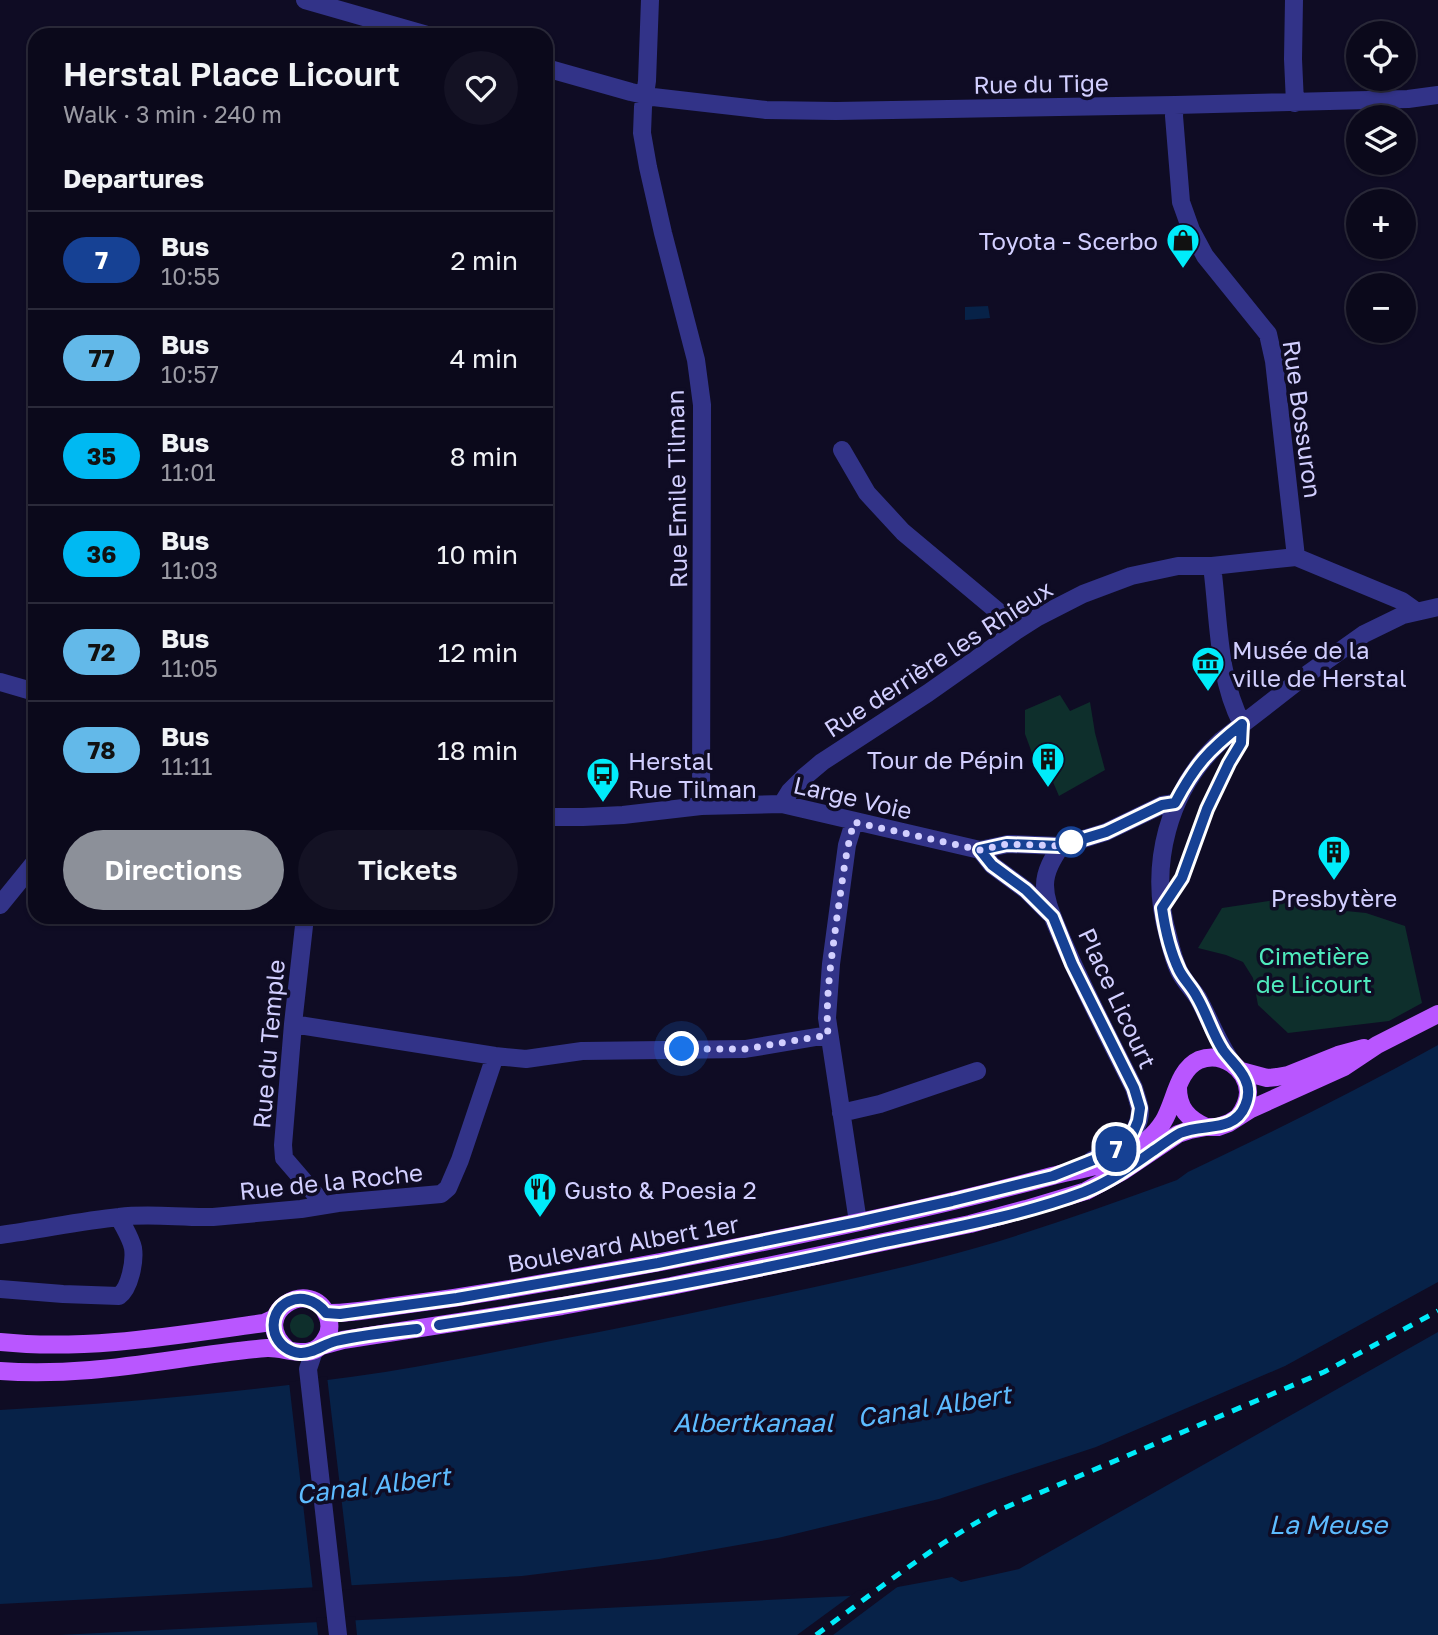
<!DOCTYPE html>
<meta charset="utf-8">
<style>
:root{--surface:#0b091b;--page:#141224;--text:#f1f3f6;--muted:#9a9aa3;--line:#2b2a3a;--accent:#8c9099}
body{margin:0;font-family:"Golos Text",sans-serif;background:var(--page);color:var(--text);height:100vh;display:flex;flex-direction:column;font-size:26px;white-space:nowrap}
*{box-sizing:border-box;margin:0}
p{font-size:23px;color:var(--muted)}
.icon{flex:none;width:38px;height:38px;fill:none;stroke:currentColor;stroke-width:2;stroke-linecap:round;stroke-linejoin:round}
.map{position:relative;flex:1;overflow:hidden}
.details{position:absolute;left:28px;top:28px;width:525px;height:896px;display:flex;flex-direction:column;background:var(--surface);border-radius:21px;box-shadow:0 2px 5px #0004,0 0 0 2px var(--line)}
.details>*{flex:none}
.badge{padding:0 14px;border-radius:23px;font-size:24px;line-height:46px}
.fabs{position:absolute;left:1346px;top:21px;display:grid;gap:14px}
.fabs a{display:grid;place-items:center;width:70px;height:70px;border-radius:50%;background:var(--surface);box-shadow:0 2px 5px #0004,0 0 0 2px var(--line);font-size:35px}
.you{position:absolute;width:35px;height:35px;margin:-18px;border:5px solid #fff;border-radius:50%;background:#1a73e8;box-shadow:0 0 0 10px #1a73e833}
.map>.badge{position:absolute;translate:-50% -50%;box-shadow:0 0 0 4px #fff}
h2{padding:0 35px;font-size:26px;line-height:63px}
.round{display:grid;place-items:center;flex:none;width:74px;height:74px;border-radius:37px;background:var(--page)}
.headline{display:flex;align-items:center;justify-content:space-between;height:119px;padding:0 35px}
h1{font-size:33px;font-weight:600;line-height:52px}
.cta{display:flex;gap:14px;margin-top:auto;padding:14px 35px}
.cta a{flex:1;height:80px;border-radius:42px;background:var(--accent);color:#fff;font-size:28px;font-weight:600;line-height:80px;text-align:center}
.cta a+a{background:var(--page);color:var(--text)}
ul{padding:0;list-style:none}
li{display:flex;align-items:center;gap:21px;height:98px;padding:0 35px;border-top:2px solid var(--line)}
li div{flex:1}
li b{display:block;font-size:26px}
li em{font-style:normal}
li .badge{min-width:77px;font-weight:700;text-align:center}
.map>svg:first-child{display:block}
.green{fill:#0e2f2c}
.water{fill:#072248}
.pier{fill:#0f0c24}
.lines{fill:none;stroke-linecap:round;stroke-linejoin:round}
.minor{stroke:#323388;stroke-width:18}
.major{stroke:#b956ff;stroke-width:18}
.rail{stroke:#00ecfa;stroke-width:5;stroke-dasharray:10 9;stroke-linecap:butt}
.line-casing{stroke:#fff;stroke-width:16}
.line{stroke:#164194;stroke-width:10}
.walk{stroke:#d2cfff;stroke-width:7;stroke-dasharray:0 12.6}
.stop-dot{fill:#fff;stroke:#164194;stroke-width:3.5}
.labels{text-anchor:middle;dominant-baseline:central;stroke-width:7;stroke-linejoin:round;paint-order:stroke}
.street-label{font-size:24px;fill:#d2cfff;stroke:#0f0c24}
.poi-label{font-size:24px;fill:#d2cfff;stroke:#0f0c24;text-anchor:start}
.park-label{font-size:24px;fill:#4febbd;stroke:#0f0c24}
.water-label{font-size:26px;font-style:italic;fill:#5dbbff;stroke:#0f0c24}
</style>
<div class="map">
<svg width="1438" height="1635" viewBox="0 0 1438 1635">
<rect width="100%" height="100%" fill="#0f0c24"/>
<path class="green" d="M1060,695L1070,711L1090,702L1095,733L1105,770L1059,796L1053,782L1050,783L1047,778L1042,780L1025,734V710Z
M1296,897L1336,910L1366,913L1405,926L1422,1003L1389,1021L1288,1033L1258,1005L1253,978L1243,962L1226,955L1198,948L1222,908Z
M290 1326a12 12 0 1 1 24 0a12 12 0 1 1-24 0Z"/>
<path class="water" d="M988,306L990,318L965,320V307Z
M1438,1045V1282L1285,1366L1096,1447L939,1499L778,1538L659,1559L522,1576L0,1604V1410C129,1403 257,1391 385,1372C456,1361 527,1345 599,1332C660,1320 721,1307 782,1294C833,1283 885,1272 935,1259C1017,1238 1097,1209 1177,1180L1188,1172C1273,1132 1355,1091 1438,1045Z
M1438,1332V1635H59L849,1596L952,1577L961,1582L1019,1569Z"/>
<path class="pier" d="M327,1376L352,1589L313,1591L289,1382Z
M904,1582L833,1635H797L857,1591Z
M355,1616L357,1635H318L316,1618Z"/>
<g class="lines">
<path class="minor" d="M305,0L427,35
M650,0L647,81L643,107L642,133L648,167L663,233L696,360L702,405L701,806
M1294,0L1293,59L1295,103
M546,68L631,92L653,97L766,110L836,111L1175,105L1408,99L1438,95
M1175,105L1174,116L1181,202L1191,230L1205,256L1268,334L1274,361L1296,557
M842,450L867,493L903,532L1001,614L1016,631
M1212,566C1219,618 1217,676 1242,724
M0,682L35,692
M782,804L790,791L803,778L822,762L928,693L1016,631L1038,617L1083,594L1131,576L1178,566H1212L1296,557L1402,601L1416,611
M546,817H583L623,815L701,806L782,804L980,850L1008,844L1061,846L1106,832L1162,805L1175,803
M854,822L847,845L831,964L827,1018L858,1222
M1061,846C1053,858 1045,871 1045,885C1045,902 1053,917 1059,932C1081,985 1108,1036 1134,1088C1136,1095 1139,1103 1140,1110C1140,1138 1114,1151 1092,1160
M980,850L992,865L1026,890L1049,913
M0,905L35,862
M305,917L293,1024L283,1145L284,1158L315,1194L322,1205
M293,1024L495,1056L526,1059L582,1051L745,1049L828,1035
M1233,1064C1218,1043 1210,1020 1198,998C1192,989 1184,981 1179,971C1174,961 1171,948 1168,936C1148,866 1168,789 1222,740L1302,678L1364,634L1403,615L1438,607
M841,1113L880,1104L977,1071
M0,1235C40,1230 79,1221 119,1217C151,1213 181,1218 213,1217L301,1209L338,1203L441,1194L448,1188L460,1160L495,1056
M0,1289L63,1294L119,1296C130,1288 135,1261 133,1248C131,1238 123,1226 119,1217
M314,1351L308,1369L338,1635"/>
<path class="major" d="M1241,1071L1267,1078L1277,1077L1288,1075L1338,1055L1364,1048
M1178,1088C1178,1108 1188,1119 1206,1127
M326,1313C349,1314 372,1309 395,1306C435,1301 475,1295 515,1288C650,1265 785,1239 919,1209C963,1199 1008,1188 1052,1176C1076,1170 1101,1167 1123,1156C1138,1148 1154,1137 1163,1122C1175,1103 1177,1070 1199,1060C1222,1051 1247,1068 1248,1092C1248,1101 1244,1109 1239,1116
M0,1342C88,1351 177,1335 264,1323L275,1318
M321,1346L343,1340L562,1306L671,1286L970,1224L1026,1209L1086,1191L1123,1171L1178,1134L1190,1130L1206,1127H1218L1229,1123L1251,1109L1344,1067L1377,1045L1438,1014
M0,1371C93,1378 176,1356 267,1348C287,1347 314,1363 326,1338C330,1332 330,1324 328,1317C312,1274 247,1314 287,1349"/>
<path class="rail" d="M816,1635C875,1592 932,1546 997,1511L1324,1372L1438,1311"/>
</g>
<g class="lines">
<defs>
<path id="line" d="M417,1329C390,1332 362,1335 336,1341C324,1344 312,1354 300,1353C289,1352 279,1345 275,1334C266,1304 304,1284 326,1313L340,1314L457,1298L658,1263L858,1222L952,1201L1053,1176L1111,1153L1123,1144L1133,1133L1138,1121L1140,1108L1134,1088L1072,964L1053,917L1026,890L992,865L980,850L1007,844L1060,846L1106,832L1162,805L1175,803C1195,765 1209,750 1242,724L1241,743L1229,763L1207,809L1182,878L1162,908C1165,929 1170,951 1179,970C1184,980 1192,987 1197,997C1207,1014 1212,1033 1223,1050C1230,1060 1240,1068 1245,1079C1249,1087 1249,1097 1245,1106C1234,1133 1203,1123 1180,1133C1171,1138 1162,1145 1153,1151C1132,1166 1109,1182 1084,1192C1014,1218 939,1230 866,1246C724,1278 582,1303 439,1325"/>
</defs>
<use href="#line" class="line-casing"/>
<use href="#line" class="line"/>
<path class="walk" d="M682,1049H745L828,1035C825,996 832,956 837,917C842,885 845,853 854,822L980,850L1007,844L1060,846L1078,840L1071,842"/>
</g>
<defs>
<symbol id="shop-pin" viewBox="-11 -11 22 30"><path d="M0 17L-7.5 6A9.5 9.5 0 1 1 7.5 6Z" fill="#00ecfa" stroke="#0f0c24"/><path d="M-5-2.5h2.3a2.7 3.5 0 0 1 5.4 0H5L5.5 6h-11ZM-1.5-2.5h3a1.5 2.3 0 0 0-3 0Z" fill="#111"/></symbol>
<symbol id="museum-pin" viewBox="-11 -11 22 30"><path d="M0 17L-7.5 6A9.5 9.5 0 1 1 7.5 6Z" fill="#00ecfa" stroke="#0f0c24"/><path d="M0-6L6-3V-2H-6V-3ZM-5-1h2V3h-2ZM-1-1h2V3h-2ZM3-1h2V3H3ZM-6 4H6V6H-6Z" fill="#111"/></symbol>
<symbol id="building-pin" viewBox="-11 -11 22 30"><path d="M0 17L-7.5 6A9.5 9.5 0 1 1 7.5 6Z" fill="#00ecfa" stroke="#0f0c24"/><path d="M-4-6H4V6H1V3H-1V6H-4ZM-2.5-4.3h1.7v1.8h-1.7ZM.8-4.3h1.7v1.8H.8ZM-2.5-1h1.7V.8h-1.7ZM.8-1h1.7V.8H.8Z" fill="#111"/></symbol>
<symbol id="bus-pin" viewBox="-11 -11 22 30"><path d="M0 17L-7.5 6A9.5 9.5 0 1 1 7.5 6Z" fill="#00ecfa" stroke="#0f0c24"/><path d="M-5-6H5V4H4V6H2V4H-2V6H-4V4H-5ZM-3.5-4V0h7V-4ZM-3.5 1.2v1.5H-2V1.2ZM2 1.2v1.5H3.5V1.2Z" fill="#111"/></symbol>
<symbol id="restaurant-pin" viewBox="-11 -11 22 30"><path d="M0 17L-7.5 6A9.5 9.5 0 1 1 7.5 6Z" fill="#00ecfa" stroke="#0f0c24"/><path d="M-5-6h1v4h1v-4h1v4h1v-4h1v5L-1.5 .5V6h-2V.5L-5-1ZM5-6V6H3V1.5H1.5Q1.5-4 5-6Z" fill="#111"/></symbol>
</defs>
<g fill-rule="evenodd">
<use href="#shop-pin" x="1164" y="221" width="38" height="52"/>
<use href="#museum-pin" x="1189" y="644" width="38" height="52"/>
<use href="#building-pin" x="1029" y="740" width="38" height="52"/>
<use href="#bus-pin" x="584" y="755" width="38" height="52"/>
<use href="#building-pin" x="1315" y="833" width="38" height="52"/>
<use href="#restaurant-pin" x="521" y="1170" width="38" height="52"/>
</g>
<circle class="stop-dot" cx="1071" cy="842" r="14"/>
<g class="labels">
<g class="street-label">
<text transform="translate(1041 83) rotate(-1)">Rue du Tige</text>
<text transform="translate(1303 419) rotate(82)">Rue Bossuron</text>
<text transform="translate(676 489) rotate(-91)">Rue Emile Tilman</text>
<text transform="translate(938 658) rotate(-33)">Rue derrière les Rhieux</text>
<text transform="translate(853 797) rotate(13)">Large Voie</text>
<text transform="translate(1118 998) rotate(65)">Place Licourt</text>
<text transform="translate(268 1044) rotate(-85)">Rue du Temple</text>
<text transform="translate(331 1181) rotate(-6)">Rue de la Roche</text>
<text transform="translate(623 1243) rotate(-10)">Boulevard Albert 1er</text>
</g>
<g class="poi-label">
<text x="1158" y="240" text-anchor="end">Toyota - Scerbo</text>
<text x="1232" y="649">Musée de la<tspan x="1232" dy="28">ville de Herstal</tspan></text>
<text x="1024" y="759" text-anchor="end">Tour de Pépin</text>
<text x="628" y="760">Herstal<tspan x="628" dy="28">Rue Tilman</tspan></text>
<text x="1334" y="897" text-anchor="middle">Presbytère</text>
<text x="564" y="1189">Gusto &amp; Poesia 2</text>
</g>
<g class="park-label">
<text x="1314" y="955">Cimetière<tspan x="1314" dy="28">de Licourt</tspan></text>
</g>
<g class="water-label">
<text transform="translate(934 1406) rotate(-9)">Canal Albert</text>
<text x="753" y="1422">Albertkanaal</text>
<text transform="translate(373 1485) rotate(-7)">Canal Albert</text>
<text x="1328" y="1524">La Meuse</text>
</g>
</g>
</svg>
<div class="fabs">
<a><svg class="icon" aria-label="locate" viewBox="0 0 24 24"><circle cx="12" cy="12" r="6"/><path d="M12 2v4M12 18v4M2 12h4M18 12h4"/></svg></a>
<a><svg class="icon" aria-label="layers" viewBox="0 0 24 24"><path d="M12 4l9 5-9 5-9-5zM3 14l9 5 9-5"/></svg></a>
<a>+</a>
<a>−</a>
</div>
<div class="you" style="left:682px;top:1049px"></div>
<b class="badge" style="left:1116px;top:1149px;background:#164194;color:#fff">7</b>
<section class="details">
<div class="headline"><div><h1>Herstal Place Licourt</h1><p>Walk · 3 min · 240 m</p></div><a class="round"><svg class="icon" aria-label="heart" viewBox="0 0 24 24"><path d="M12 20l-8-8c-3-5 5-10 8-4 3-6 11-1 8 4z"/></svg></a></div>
<h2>Departures</h2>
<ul>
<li><span class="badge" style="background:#164194;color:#fff">7</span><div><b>Bus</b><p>10:55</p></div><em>2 min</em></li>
<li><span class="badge" style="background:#63b9e9;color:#111">77</span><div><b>Bus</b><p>10:57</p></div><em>4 min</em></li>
<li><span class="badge" style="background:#00b9f2;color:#111">35</span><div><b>Bus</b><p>11:01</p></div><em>8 min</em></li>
<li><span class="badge" style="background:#00b9f2;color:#111">36</span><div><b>Bus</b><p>11:03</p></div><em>10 min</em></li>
<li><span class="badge" style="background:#63b9e9;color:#111">72</span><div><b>Bus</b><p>11:05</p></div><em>12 min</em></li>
<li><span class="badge" style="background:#63b9e9;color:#111">78</span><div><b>Bus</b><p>11:11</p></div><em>18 min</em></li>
</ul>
<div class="cta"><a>Directions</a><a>Tickets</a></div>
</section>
</div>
